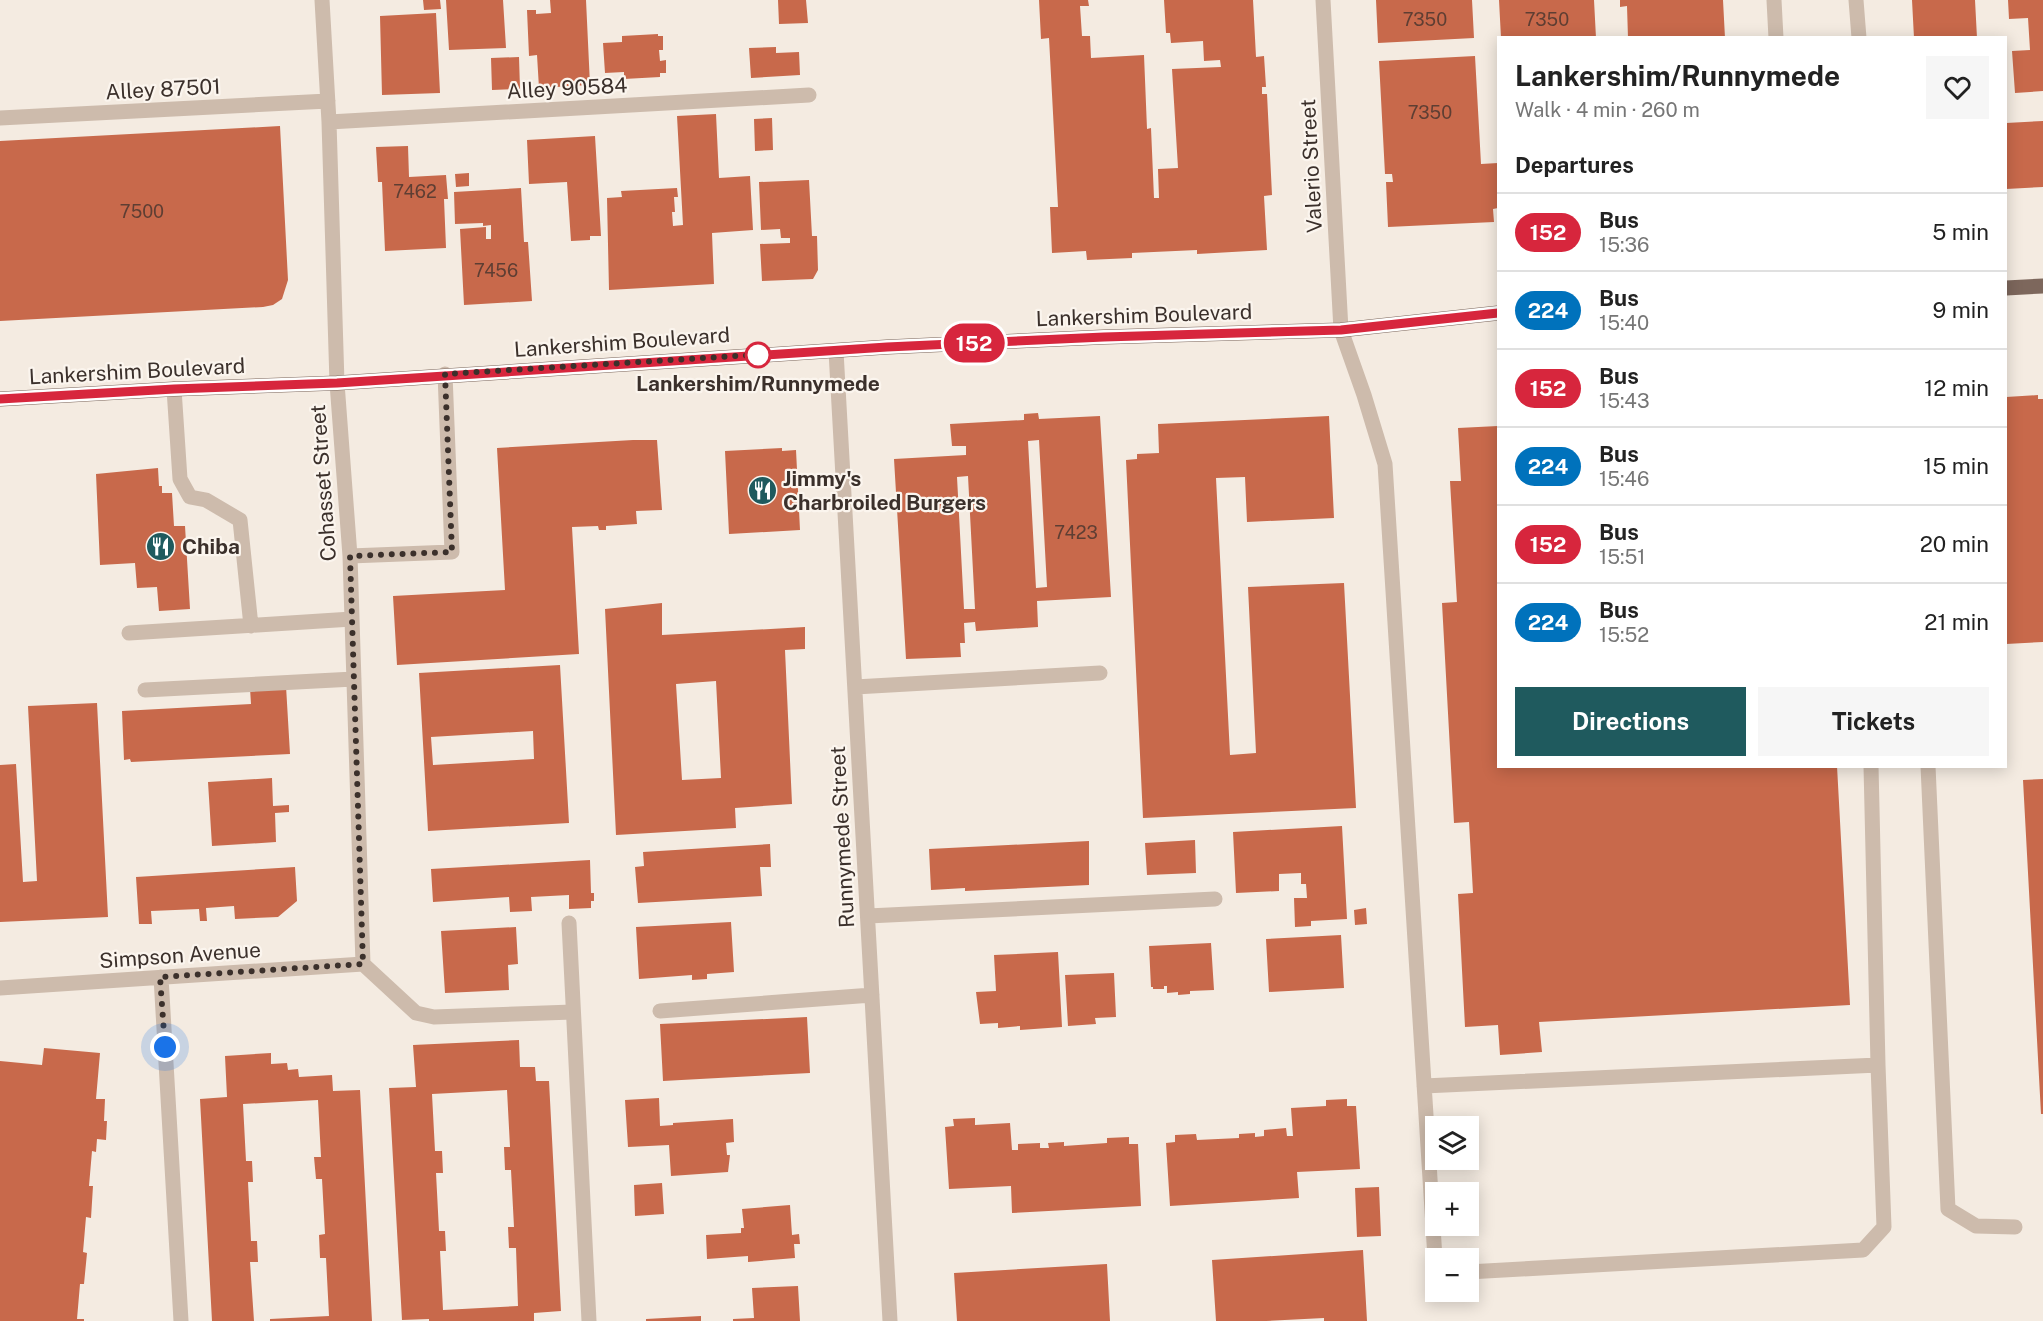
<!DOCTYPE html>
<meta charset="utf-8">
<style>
:root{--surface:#fff;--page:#f6f6f6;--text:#222;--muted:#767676;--line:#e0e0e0;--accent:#1f5a5e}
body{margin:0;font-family:"Public Sans",sans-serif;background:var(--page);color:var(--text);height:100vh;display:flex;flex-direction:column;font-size:22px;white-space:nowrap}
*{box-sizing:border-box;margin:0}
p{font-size:20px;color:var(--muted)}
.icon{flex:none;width:33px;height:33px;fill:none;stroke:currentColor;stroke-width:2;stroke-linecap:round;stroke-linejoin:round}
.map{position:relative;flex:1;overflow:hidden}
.drawer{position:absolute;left:1497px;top:36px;width:510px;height:732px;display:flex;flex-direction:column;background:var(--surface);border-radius:0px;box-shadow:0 3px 15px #0003}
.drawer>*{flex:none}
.badge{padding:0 12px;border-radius:20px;font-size:21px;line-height:39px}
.fabs{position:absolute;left:1425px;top:1116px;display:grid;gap:12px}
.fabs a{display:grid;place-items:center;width:54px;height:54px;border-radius:0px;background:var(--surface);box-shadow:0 3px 15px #0003;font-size:30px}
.you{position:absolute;width:30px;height:30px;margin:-15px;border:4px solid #fff;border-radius:50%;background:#1a73e8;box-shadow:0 0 0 9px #1a73e833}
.map>.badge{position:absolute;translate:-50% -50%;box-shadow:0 0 0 3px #fff}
h2{padding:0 18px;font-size:22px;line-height:54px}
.round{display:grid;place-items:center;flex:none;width:63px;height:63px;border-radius:0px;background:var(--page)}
.summary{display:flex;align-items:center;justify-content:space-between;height:102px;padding:0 18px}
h1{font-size:28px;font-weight:700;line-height:45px}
.cta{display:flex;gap:12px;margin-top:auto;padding:12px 18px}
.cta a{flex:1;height:69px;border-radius:0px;background:var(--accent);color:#fff;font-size:24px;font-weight:700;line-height:69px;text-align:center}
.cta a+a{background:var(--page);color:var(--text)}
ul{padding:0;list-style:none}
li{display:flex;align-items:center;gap:18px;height:78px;padding:0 18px;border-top:2px solid var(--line)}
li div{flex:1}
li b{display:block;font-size:22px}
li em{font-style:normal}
li .badge{min-width:66px;font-weight:700;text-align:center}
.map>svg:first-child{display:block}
.building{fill:#c8694b;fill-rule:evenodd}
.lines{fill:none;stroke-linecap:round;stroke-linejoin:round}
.minor{stroke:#cdbbac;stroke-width:15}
.major{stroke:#7d675c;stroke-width:15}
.line-casing{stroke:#fff;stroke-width:14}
.line{stroke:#d7263d;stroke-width:9}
.walk{stroke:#3b302b;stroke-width:6;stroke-dasharray:0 10.8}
.stop-dot{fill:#fff;stroke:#d7263d;stroke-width:3}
.labels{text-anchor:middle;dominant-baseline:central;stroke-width:4.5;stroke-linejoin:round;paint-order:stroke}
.number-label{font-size:18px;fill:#5e3e33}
.street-label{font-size:21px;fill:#3b302b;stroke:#fbf5ee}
.stop-label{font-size:21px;font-weight:bold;fill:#3b302b;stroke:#fbf5ee}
.poi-label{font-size:21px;font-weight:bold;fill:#3b302b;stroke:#fbf5ee;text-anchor:start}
</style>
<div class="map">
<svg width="2043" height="1321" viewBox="0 0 2043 1321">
<rect width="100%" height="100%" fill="#f4ebe1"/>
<path class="building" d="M423,0H440L441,9L424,10Z
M446,0H503L506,48L449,50Z
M550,0H586L590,85L539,88L537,55L529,56L527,10H536V14L551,13Z
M778,0H806L808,23L779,24Z
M1039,0H1088L1089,6H1080L1082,36H1090L1091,58L1144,55L1147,129L1151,128L1154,198H1159L1158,169L1178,168L1172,69L1221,67L1220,60L1204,61L1203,41L1171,43L1170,33H1166L1164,0H1253L1256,57L1264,56L1266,87H1262V94H1267L1272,195L1264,196L1267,250L1197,254V250L1132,253V258L1087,260L1086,251L1052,253L1050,207H1058L1049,38L1041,39Z
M1376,0H1472L1474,38L1378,43Z
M1499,0H1594L1596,38H1501Z
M1620,0H1723L1725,38H1628L1627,6L1620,7Z
M1912,0H1975L1977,38H1914Z
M2008,0H2043V91L2015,93L2012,51L2030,50L2028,18L2009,19Z
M436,13L440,93L382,95L380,16Z
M658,34V36H663V50H659L660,61L666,60V73H660V77L624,79V72L605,73L603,43L622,42V36Z
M776,47V53L799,52L800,75L751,78L749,48Z
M1475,56L1481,164L1498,163V208L1493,209L1494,222L1388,227L1386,182H1393L1392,174H1385L1379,61Z
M519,57L520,89L492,90L491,58Z
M716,114L719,178L750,176L753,230L712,233L714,284L609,290L607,198L622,197L621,191L677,188L678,197H674L675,212H672L673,226L683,225L677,116Z
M772,118L773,150L755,151L754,119Z
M2043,121V187L2006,189V123Z
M280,126L288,280L282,299L273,305L263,307L0,321V141Z
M595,136L601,236H590V240L571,241L567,182L529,184L527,140Z
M408,146L409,177L446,175L448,199H444L446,248L385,251L382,182H378L376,147Z
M469,173V186L456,187L455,174Z
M809,180L812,236H817L818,270L813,279L762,281L760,244L790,243V238H781L780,229L761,230L759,182Z
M521,188L524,242H528L532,301L464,305L460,229L486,227V239H491V225L483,226V223L455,224L454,192Z
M2038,395V399H2043V642L2006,644V397Z
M1038,413L1039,419L1100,416L1111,597L1037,601L1038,627L976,631L975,622L964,623L965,643H960L961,657L906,659L894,459L966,455V446H952L950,424L1024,420V414ZM1039,440L1047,587L1036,588L1028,441ZM968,476L975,609H964L957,477Z
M1329,416L1334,518L1247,522L1245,477L1216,478L1230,755L1256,753L1248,587L1344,583L1356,808L1143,818L1126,460L1137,459V454L1159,453L1158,424Z
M1498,426V766H1837L1850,1005L1539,1022L1542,1052L1500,1055L1498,1025L1465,1027L1458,894L1473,893L1469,822L1454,823L1442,603L1457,602L1450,481H1461L1458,428Z
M633,440H657L662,510L636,511L637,524L606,526V530H599L598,526L572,527L579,654L397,665L393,596L505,590L497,448Z
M782,448V451L796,450L800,530L729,534L725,451Z
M158,468L159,486H162V493H172L174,526H185L190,609L159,611L157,587L137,588L135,563L100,565L96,474Z
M662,603V635L805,627V649L785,650L792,804L735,808L736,828L616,835L605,609ZM716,681L721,778L682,780L676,684Z
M560,665L569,823L428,831L419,673ZM533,731L534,759L433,765L431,737Z
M286,686L290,754L131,762L130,759L124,760L122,711L251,704L250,688Z
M97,703L108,917L0,922V765L16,764L23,882L37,881L28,706Z
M272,778L273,806L289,805V812L275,813L276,842L212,846L208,782Z
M2043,779V1114H2041L2023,780Z
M1342,826L1347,919L1311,921V926L1295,927L1294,898H1307L1306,884H1301V873L1279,874V891L1236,893L1233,832Z
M1195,840L1196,873L1147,875L1145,843Z
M1089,841V885L965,891V888L931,890L929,849Z
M770,844L771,867H760L762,896L638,903L635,867L644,866L643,852Z
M590,860L591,893H594V901H591V908L569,909V895L531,897L532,911L510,912L509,897L433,902L431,869Z
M295,867L297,901L278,917L235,919L234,906L206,908L207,921H200L199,909L151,911L152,924H139L136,877Z
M1366,908L1367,924L1355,925L1354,910Z
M731,922L734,972L707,974V979L692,980V975L639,979L636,927Z
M516,927L518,964L508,965L509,990L445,993L441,931Z
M1341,935L1344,988L1269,992L1266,939Z
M1211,943L1214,990L1190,991V994L1178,995V992L1167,993V986H1164V989H1153V987H1151L1149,946Z
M1058,952L1062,1027L1020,1030V1026L998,1028V1023L980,1024L976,992L996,991L994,955Z
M1114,973L1116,1017L1095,1018L1096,1024L1068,1026L1065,975Z
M807,1017L810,1073L663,1081L660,1024Z
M519,1040L520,1067H535L536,1081H549L561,1311L534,1313V1321H429V1319L402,1320L389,1088L416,1087L413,1045ZM507,1090L510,1147H504L505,1170H511L514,1227H508L509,1248H516L518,1306L443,1310L440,1251H446L445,1231H439L436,1173H443L442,1151H435L432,1094Z
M44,1048L100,1053L96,1099H105L104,1121H107L106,1140L97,1139L96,1152L92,1151L89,1186H93L91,1218L86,1217L83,1252L87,1253L84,1284H80L77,1319H84V1321H0V1061L42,1065Z
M271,1053V1064L287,1063L288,1070L298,1069L299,1077L332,1075L333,1091L360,1090L372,1321H270V1319L329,1316L326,1258H320L319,1235L325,1234L322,1179H316L314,1157H321L318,1100L243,1104L246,1161H252L253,1182H248L251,1241H257L258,1262H250L254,1321H212L200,1099L227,1097L225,1056Z
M659,1098L660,1126L673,1125V1123L733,1119L734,1142L726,1143L727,1155H730L728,1172L671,1176L669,1145L628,1147L625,1100Z
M1347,1099V1106H1356L1360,1169L1297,1172L1299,1198L1170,1206L1166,1143L1175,1142V1135L1196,1134L1197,1140L1239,1138V1134L1255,1133V1137L1264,1136V1130L1286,1128L1287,1136H1293L1291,1108L1326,1106V1100Z
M975,1118V1125L1010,1123L1012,1150H1018V1144L1040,1143V1148H1049L1048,1143L1064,1142V1146L1107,1143V1138L1129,1137V1144H1138L1141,1206L1012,1213L1011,1186L949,1189L945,1127L954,1126L953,1119Z
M662,1183L664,1214L635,1216L634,1185Z
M1379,1187L1381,1236L1357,1237L1355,1188Z
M790,1205L792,1235L799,1234L800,1244H794L795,1258L748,1262V1256L707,1259L706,1235L741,1233V1228H744L742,1209Z
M1363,1250L1367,1321H1324V1318L1266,1321H1216L1212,1260Z
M1107,1264L1110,1321H957L954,1273Z
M798,1286L800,1321H733V1319L754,1318L752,1288Z
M701,1316V1321H646V1319Z"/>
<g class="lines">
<path class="minor" d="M322,0L329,122L337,383L350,556L363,964
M1323,0L1341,330L1364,395L1385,464L1436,1274
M1774,0L1776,38
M1856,0L1859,38
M0,118L328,101
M329,122L809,95
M836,351L890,1321
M174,389L180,479L190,497L206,500L240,520L251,626
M350,556L452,552L445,374
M129,633L352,619
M855,687L1100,673
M145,690L354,679
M1928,766L1948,1209L1976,1226L2015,1227
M868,916L1215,899
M569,923L589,1321
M363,964L416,1013L434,1017L573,1012
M161,977L181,1321
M0,988L363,964
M660,1011L872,995
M1424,1086L1878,1065
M1468,1272L1863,1250L1884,1227L1878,1065L1871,766"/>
<path class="major" d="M2006,288L2043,286
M0,399L174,389L337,383L887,347L1104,337L1341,330L1498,313"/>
</g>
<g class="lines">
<defs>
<path id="line" d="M0,399L174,389L337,383L887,347L1104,337L1341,330L1498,313"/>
</defs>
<use href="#line" class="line-casing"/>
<use href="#line" class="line"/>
<path class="walk" d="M165,1047L160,977L363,964L350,556L452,552L445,374L769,354L758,355"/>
</g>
<defs>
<symbol id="restaurant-disc" viewBox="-11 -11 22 22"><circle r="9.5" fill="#1f5a5e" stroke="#fbf5ee"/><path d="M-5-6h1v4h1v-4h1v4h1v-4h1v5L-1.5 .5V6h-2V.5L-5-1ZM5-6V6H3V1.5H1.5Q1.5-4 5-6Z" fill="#fff"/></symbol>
</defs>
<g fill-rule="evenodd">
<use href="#restaurant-disc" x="746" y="474" width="33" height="33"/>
<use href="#restaurant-disc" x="144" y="530" width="33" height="33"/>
</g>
<circle class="stop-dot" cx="758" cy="355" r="12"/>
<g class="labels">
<g class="number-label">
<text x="1425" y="19">7350</text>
<text x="1547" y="19">7350</text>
<text x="1430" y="112">7350</text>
<text x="415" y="191">7462</text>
<text x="142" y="211">7500</text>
<text x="496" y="270">7456</text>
<text x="1076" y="532">7423</text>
</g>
<g class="street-label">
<text transform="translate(567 88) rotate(-3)">Alley 90584</text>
<text transform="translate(163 89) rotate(-3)">Alley 87501</text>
<text transform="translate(1311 166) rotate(-93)">Valerio Street</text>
<text transform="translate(1144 315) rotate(-2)">Lankershim Boulevard</text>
<text transform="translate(622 342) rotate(-4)">Lankershim Boulevard</text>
<text transform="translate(137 371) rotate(-3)">Lankershim Boulevard</text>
<text transform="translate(323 483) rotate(-94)">Cohasset Street</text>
<text transform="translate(842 837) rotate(-93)">Runnymede Street</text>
<text transform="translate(180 955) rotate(-4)">Simpson Avenue</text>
</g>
<g class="stop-label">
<text x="758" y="383">Lankershim/Runnymede</text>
</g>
<g class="poi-label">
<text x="783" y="478">Jimmy's<tspan x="783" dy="24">Charbroiled Burgers</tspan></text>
<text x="182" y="546">Chiba</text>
</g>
</g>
</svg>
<div class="fabs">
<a><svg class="icon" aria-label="layers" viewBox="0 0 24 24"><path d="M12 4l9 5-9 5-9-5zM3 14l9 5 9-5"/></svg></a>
<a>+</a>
<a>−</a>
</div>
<div class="you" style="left:165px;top:1047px"></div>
<b class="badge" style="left:974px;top:343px;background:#d7263d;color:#fff">152</b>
<section class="drawer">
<div class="summary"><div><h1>Lankershim/Runnymede</h1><p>Walk · 4 min · 260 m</p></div><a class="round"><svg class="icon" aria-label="heart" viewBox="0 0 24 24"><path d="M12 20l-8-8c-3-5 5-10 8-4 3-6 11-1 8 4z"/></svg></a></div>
<h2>Departures</h2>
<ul>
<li><span class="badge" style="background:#d7263d;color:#fff">152</span><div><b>Bus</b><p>15:36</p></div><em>5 min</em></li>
<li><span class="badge" style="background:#0072bc;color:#fff">224</span><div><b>Bus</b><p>15:40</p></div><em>9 min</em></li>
<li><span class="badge" style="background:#d7263d;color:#fff">152</span><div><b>Bus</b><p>15:43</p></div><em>12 min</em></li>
<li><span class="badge" style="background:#0072bc;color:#fff">224</span><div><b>Bus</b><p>15:46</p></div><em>15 min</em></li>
<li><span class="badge" style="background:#d7263d;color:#fff">152</span><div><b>Bus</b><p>15:51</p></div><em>20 min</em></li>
<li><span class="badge" style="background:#0072bc;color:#fff">224</span><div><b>Bus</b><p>15:52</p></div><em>21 min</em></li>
</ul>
<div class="cta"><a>Directions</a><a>Tickets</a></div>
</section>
</div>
